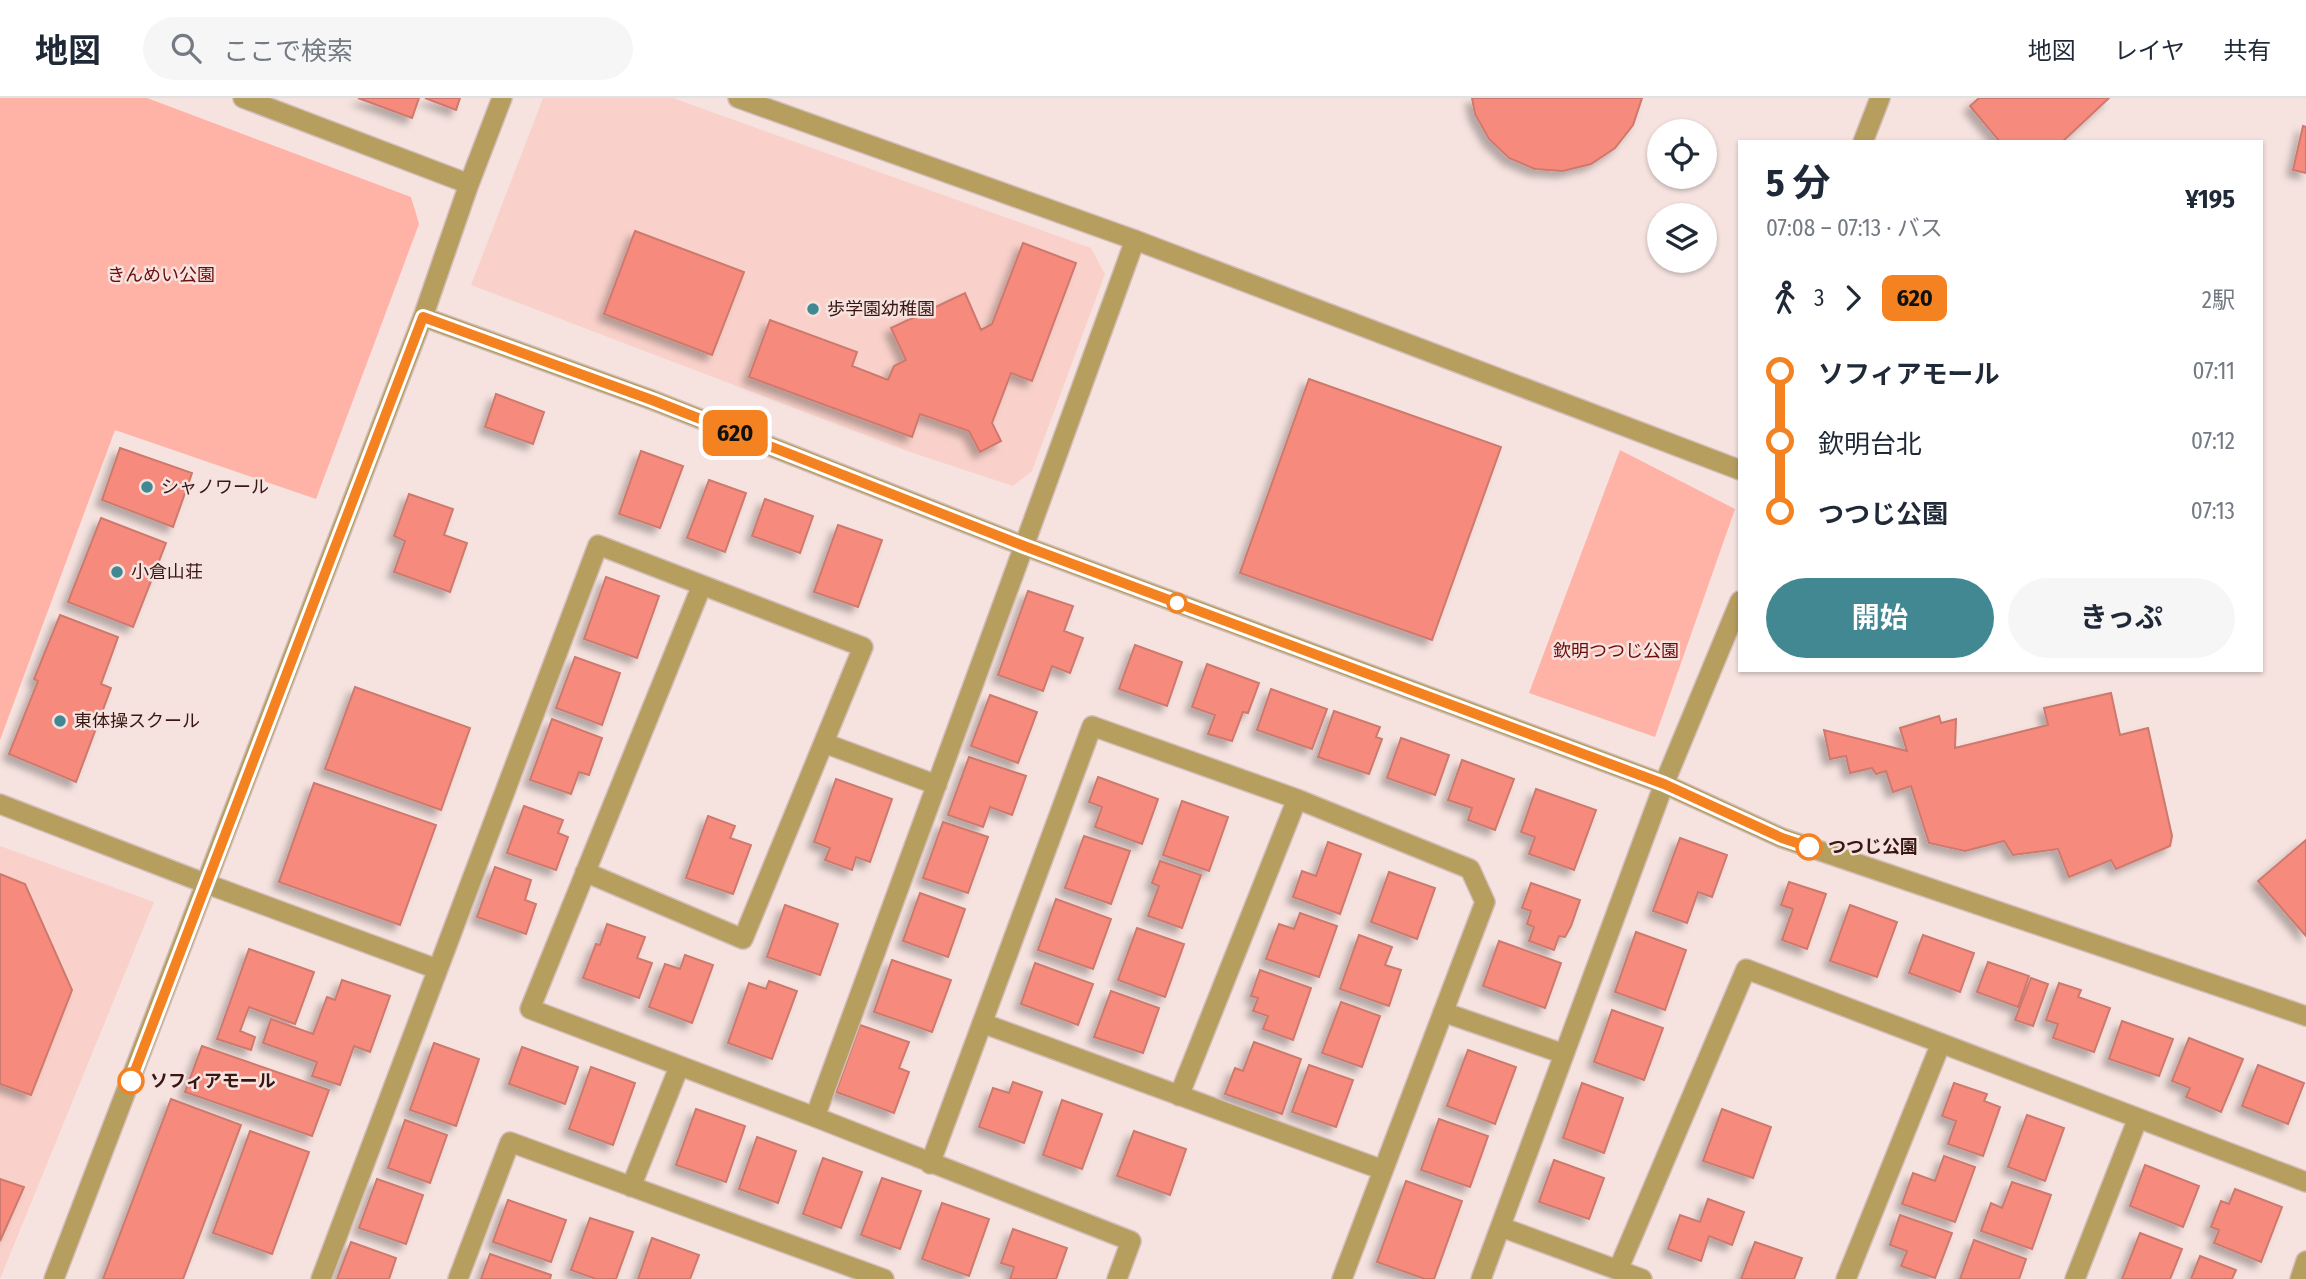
<!DOCTYPE html>
<html lang="ja">
<meta charset="utf-8">
<style>
:root{--surface:#fff;--page:#f6f6f7;--text:#1f2937;--muted:#747a83;--line:#e0e1e3;--accent:#428893}
body{margin:0;font-family:"Fira Sans Condensed","Noto Sans JP",sans-serif;background:var(--page);color:var(--text);height:100vh;display:flex;flex-direction:column;font-size:26px;white-space:nowrap}
*{box-sizing:border-box;margin:0}
p{font-size:23px;color:var(--muted)}
.icon{flex:none;width:38px;height:38px;fill:none;stroke:currentColor;stroke-width:2;stroke-linecap:round;stroke-linejoin:round}
.map{position:relative;flex:1;overflow:hidden}
.panel{position:absolute;left:1738px;top:42px;width:525px;height:532px;display:flex;flex-direction:column;background:var(--surface);border-radius:0px;box-shadow:0 2px 5px #0004}
.panel>*{flex:none}
.badge{padding:0 14px;border-radius:10px;font-size:24px;line-height:46px}
.buttons{position:absolute;left:1647px;top:21px;display:grid;gap:14px}
.buttons a{display:grid;place-items:center;width:70px;height:70px;border-radius:50%;background:var(--surface);box-shadow:0 2px 5px #0004;font-size:35px}
.map>.badge{position:absolute;translate:-50% -50%;box-shadow:0 0 0 4px #fff}
.legs{display:flex;align-items:center;gap:10px;height:77px;padding:0 28px;font-size:23px}
.legs p{margin-inline-start:auto}
.headline{display:flex;align-items:center;justify-content:space-between;height:119px;padding:0 28px}
h1{font-size:38px;font-weight:700;line-height:52px}
.action{display:flex;gap:14px;margin-top:auto;padding:14px 28px}
.action a{flex:1;height:80px;border-radius:42px;background:var(--accent);color:#fff;font-size:28px;font-weight:700;line-height:80px;text-align:center}
.action a+a{background:var(--page);color:var(--text)}
ul{padding:0 28px;list-style:none}
li{display:flex;align-items:center;gap:24px;height:70px;font-size:26px}
li i{display:grid;place-items:center;width:10px;height:100%;margin:0 9px;background:currentColor}
li i::after{content:'';width:18px;height:18px;margin:-9px;border:5px solid;border-radius:50%;background:var(--surface)}
li p{margin-inline-start:auto}
li:first-child i{background:linear-gradient(#0000 50%,currentColor 0)}
li:last-child i{background:linear-gradient(currentColor 50%,#0000 0)}
header{display:flex;align-items:center;gap:42px;box-sizing:border-box;height:98px;padding:0 35px;background:var(--surface);border-bottom:2px solid var(--line)}
header strong{font-size:33px}
nav{display:flex;gap:38px;margin-inline-start:auto;font-size:24px}
.search{width:490px;height:63px;background:var(--page);display:flex;align-items:center;gap:18px;box-sizing:border-box;padding:0 24px;border-radius:38px;color:var(--muted);font-size:26px}
.map>svg:first-child{display:block}
.built{fill:#f9d1ca}
.green{fill:#ffb2a6}
.building{fill:#f68b7d;stroke:#cd796d;stroke-width:2;filter:url(#shadow)}
.lines{fill:none;stroke-linecap:round;stroke-linejoin:round}
.minor-casing{stroke:#d4bebb;stroke-width:22}
.tertiary-casing{stroke:#d4bebb;stroke-width:22}
.minor{stroke:#b69e5f;stroke-width:19}
.tertiary{stroke:#b69e5f;stroke-width:19}
.line-1-casing{stroke:#fff;stroke-width:16}
.line-1{stroke:#f58220;stroke-width:10}
.poi-dot{fill:#428893;stroke:#f6e3e0;stroke-width:2.5}
.stop-1-dot{fill:#fff;stroke:#f58220;stroke-width:3.5}
.labels{text-anchor:middle;dominant-baseline:central;stroke-width:5;stroke-linejoin:round;paint-order:stroke}
.park-label{font-size:18px;fill:#6d0b08;stroke:#f6e3e0}
.poi-label{font-size:18px;fill:#381712;stroke:#f6e3e0;text-anchor:start}
.stop-label{font-size:18px;font-weight:bold;fill:#381712;stroke:#f6e3e0;text-anchor:start}
</style>
<header>
<strong>地図</strong>
<div class="search"><svg class="icon" aria-label="search" viewBox="0 0 24 24"><circle cx="10" cy="10" r="6"/><path d="M15 15l6 6"/></svg>ここで検索</div>
<nav><a>地図</a><a>レイヤ</a><a>共有</a></nav>
</header>
<div class="map">
<svg width="2306" height="1181" viewBox="0 0 2306 1181">
<defs>
<filter id="shadow"><feDropShadow dx="-6" dy="6" stdDeviation="3.5" flood-color="#0004"/></filter>
</defs>
<rect width="100%" height="100%" fill="#f6e3e0"/>
<path class="built" d="M543,0H673L1091,150L1105,176L1032,373L1013,388L910,354L471,187Z
M0,748L154,804L0,1181Z"/>
<path class="green" d="M0,0H147L411,99L419,126L316,401L115,332L0,642Z
M1620,352L1735,411L1655,639L1529,595Z"/>
<path class="building" d="M358,0H419L412,20Z
M425,0H460L456,12Z
M1472,0H1642L1633,27L1615,50L1591,66L1563,73L1535,71L1509,60L1489,41L1475,16Z
M1979,0H2109L2062,44H2000L1970,8Z
M2303,28L2306,29V75L2293,72Z
M635,133L744,174L712,257L604,216Z
M1023,145L1076,165L1032,283L1011,275L992,325L1001,343L980,354L969,333L920,316L912,339L749,279L770,222L857,254L852,268L888,282L894,268L906,262L891,230L965,195L981,232L992,226Z
M1309,281L1501,349L1432,542L1240,475Z
M496,296L544,314L533,346L485,329Z
M120,350L192,375L173,429L102,402Z
M641,353L683,368L660,430L619,416Z
M709,382L746,395L725,454L687,440Z
M409,396L453,411L444,437L467,445L450,494L394,474L405,443L394,438Z
M765,401L813,418L800,455L752,438Z
M101,420L166,445L133,529L68,504Z
M838,427L882,442L858,509L814,494Z
M606,479L659,498L637,560L584,541Z
M1028,493L1073,508L1064,533L1083,540L1070,575L1052,568L1043,593L998,577Z
M60,517L118,539L101,586L111,590L76,684L9,656L38,583L34,581Z
M1135,547L1182,564L1167,608L1119,591Z
M575,559L620,575L602,627L556,610Z
M1207,566L1259,585L1248,615L1243,614L1232,643L1208,636L1215,617L1192,609Z
M355,589L470,630L441,712L325,671Z
M1271,591L1327,611L1312,651L1257,632Z
M2111,595L2120,637L2148,630L2172,738L2170,748L2116,771L2111,762L2069,779L2058,751L2013,757L2004,743L1965,753L1929,745L1911,688L1893,694L1886,673L1876,676L1872,670L1850,675L1846,658L1830,661L1824,632L1907,653L1900,630L1939,618L1941,625L1956,621L1955,650L2048,627L2044,610Z
M990,597L1037,614L1018,665L971,648Z
M1334,613L1380,629L1376,639L1382,641L1369,676L1318,659Z
M552,621L602,640L589,677L579,674L571,696L530,682Z
M1401,640L1449,657L1435,697L1387,680Z
M969,659L1026,678L1012,717L990,709L983,729L948,717Z
M1462,662L1514,681L1495,732L1468,722L1472,710L1448,702Z
M1098,679L1158,701L1142,746L1095,729L1102,709L1089,704Z
M836,681L892,701L870,764L856,759L852,772L825,762L830,750L814,744Z
M314,685L436,727L400,827L279,784Z
M1536,691L1596,712L1574,772L1529,756L1535,739L1521,734Z
M1182,703L1228,719L1209,773L1163,757Z
M524,708L563,722L558,735L568,739L556,772L507,755Z
M708,718L735,728L730,740L751,747L733,796L686,780Z
M943,724L988,739L968,795L923,780Z
M1084,738L1130,753L1111,806L1065,790Z
M1680,740L1727,757L1712,799L1698,794L1687,825L1653,813Z
M2306,742V838L2258,783Z
M1328,744L1361,756L1340,816L1293,799L1302,773L1316,778Z
M1160,763L1201,777L1182,830L1148,818L1159,788L1152,785Z
M495,769L531,782L525,802L536,806L526,836L477,819Z
M1389,774L1435,790L1417,841L1371,824Z
M0,776L25,786L72,892L31,997L0,986Z
M1789,784L1826,796L1807,851L1782,842L1793,811L1781,807Z
M1531,785L1580,802L1571,828L1565,839L1559,838L1554,852L1529,843L1534,829L1527,826L1531,813L1522,810Z
M920,795L965,811L948,859L903,843Z
M1056,801L1111,821L1093,871L1038,852Z
M785,807L838,826L820,877L767,859Z
M1850,807L1897,824L1877,879L1830,863Z
M1300,815L1337,828L1319,879L1266,861L1279,826L1294,831Z
M607,826L645,839L637,860L652,865L639,900L583,880L596,846L600,847Z
M1137,830L1184,846L1165,899L1118,882Z
M1636,834L1686,852L1665,912L1615,894Z
M1359,837L1392,849L1385,867L1401,872L1389,908L1340,891Z
M1923,837L1974,855L1960,894L1909,875Z
M1499,843L1561,865L1545,910L1483,888Z
M249,851L314,874L295,926L249,909L240,933L255,939L251,952L217,941Z
M685,857L713,867L692,925L649,909L665,866L680,871Z
M892,862L951,882L932,934L874,914Z
M1988,864L2029,878L2018,909L1977,894Z
M1035,865L1093,886L1078,927L1021,906Z
M1260,872L1311,890L1293,942L1263,931L1268,918L1253,913L1258,900L1251,898Z
M2031,880L2048,886L2033,928L2015,922Z
M342,882L390,898L370,954L354,948L340,987L312,978L317,964L263,945L271,921L313,936L327,899L335,902Z
M769,883L797,893L772,961L728,945L749,885L766,891Z
M2059,885L2081,892L2078,899L2110,910L2094,954L2053,940L2058,926L2046,922Z
M1111,893L1159,910L1143,955L1094,939Z
M1341,904L1380,918L1362,969L1322,955Z
M1612,912L1663,930L1644,982L1594,964Z
M2122,923L2173,941L2159,978L2109,961Z
M860,927L909,944L899,970L909,974L894,1015L836,994Z
M2189,940L2243,961L2221,1014L2186,999L2190,990L2172,983Z
M1254,944L1301,961L1282,1016L1225,996L1235,970L1243,973Z
M434,945L479,961L456,1028L410,1012Z
M202,948L329,992L312,1038L185,994Z
M522,949L578,969L565,1006L509,986Z
M1468,952L1516,969L1495,1026L1447,1008Z
M1309,967L1353,982L1336,1029L1292,1014Z
M2258,967L2304,985L2288,1026L2242,1008Z
M591,969L635,985L613,1047L569,1031Z
M1013,984L1042,994L1024,1045L979,1029L993,990L1009,995Z
M1582,985L1623,1000L1604,1055L1563,1040Z
M1954,985L1987,996L1984,1003L2000,1009L1983,1058L1948,1046L1956,1023L1942,1018Z
M171,1001L241,1027L183,1181H103Z
M1062,1002L1102,1016L1082,1071L1043,1057Z
M696,1011L745,1028L726,1084L676,1067Z
M1722,1011L1771,1029L1753,1080L1703,1063Z
M2027,1017L2064,1030L2045,1083L2008,1069Z
M1439,1021L1488,1038L1470,1089L1421,1072Z
M405,1022L447,1037L430,1085L388,1070Z
M250,1033L309,1054L272,1156L213,1135Z
M1134,1033L1186,1051L1170,1097L1117,1078Z
M757,1039L796,1053L778,1105L739,1091Z
M1944,1058L1975,1069L1955,1124L1902,1106L1913,1075L1935,1083Z
M823,1060L862,1074L841,1130L803,1116Z
M1554,1062L1604,1080L1589,1121L1539,1104Z
M2145,1067L2199,1088L2183,1129L2130,1108Z
M882,1080L921,1093L900,1151L861,1137Z
M0,1081L24,1089L0,1143Z
M377,1081L423,1097L406,1146L359,1130Z
M1406,1083L1462,1103L1434,1181H1425L1377,1164Z
M2012,1084L2051,1097L2032,1151L1981,1133L1991,1105L2002,1110Z
M2235,1091L2282,1109L2261,1164L2214,1145L2219,1132L2211,1129L2221,1103L2229,1106Z
M1708,1101L1744,1114L1732,1147L1709,1138L1701,1163L1668,1151L1680,1117L1700,1124Z
M508,1102L566,1122L551,1164L493,1144Z
M942,1105L989,1121L969,1178L922,1161Z
M1900,1117L1952,1135L1935,1180L1901,1168L1907,1153L1890,1147Z
M590,1120L633,1134L616,1181H596L571,1172Z
M1013,1131L1067,1150L1056,1181H1010L1014,1169L1001,1165Z
M2140,1135L2182,1151L2170,1181H2122Z
M652,1140L699,1157L690,1181H638Z
M1974,1142L2026,1161L2019,1181H1960Z
M351,1144L396,1160L389,1181H337Z
M1755,1144L1802,1160L1794,1181H1741Z
M490,1156L551,1177L550,1181H481Z
M2200,1158L2236,1172L2232,1181H2191Z"/>
<g class="lines">
<defs>
<path id="minor" d="M738,0L1135,142L1740,372
M1863,44L1880,0
M702,487L530,911L815,1019L1131,1143L1117,1181
M824,645L937,687
M207,786L437,871
M1443,914L1564,956
M982,925L1383,1072
M1179,998L1297,701
M815,1019L1024,448
M930,1066L1092,628L1297,701L1470,771L1485,804L1342,1181
M631,1089L679,969
M1501,1129L1642,1181
M1618,1172L1746,871L2306,1084
M321,1181L598,447L863,549L743,841L585,774
M458,1181L510,1044L884,1181
M1481,1181L1664,686L1740,503
M1846,1181L1941,945
M2075,1181L2138,1020
M2300,1181L2306,1163"/>
<path id="tertiary" d="M243,0L469,86
M423,219L652,302L1024,448L1664,686L1782,740L2306,918
M1024,448L1135,142
M0,706L207,786
M54,1181L423,219L469,86L502,0"/>
</defs>
<use href="#minor" class="minor-casing"/>
<use href="#tertiary" class="tertiary-casing"/>
<use href="#minor" class="minor"/>
<use href="#tertiary" class="tertiary"/>
</g>
<g class="lines">
<defs>
<path id="line-1" d="M131,983L423,219L652,302L1024,448L1664,686L1782,740L1809,749"/>
</defs>
<use href="#line-1" class="line-1-casing"/>
<use href="#line-1" class="line-1"/>
</g>
<g class="poi-dot">
<circle cx="813" cy="211" r="7"/>
<circle cx="147" cy="389" r="7"/>
<circle cx="117" cy="474" r="7"/>
<circle cx="60" cy="623" r="7"/>
</g>
<g class="stop-1-dot">
<circle cx="1177" cy="505" r="9"/>
<circle cx="1809" cy="749" r="12"/>
<circle cx="131" cy="983" r="12"/>
</g>
<g class="labels">
<g class="park-label">
<text x="161" y="177">きんめい公園</text>
<text x="1616" y="553">欽明つつじ公園</text>
</g>
<g class="poi-label">
<text x="827" y="211">歩学園幼稚園</text>
<text x="161" y="389">シャノワール</text>
<text x="131" y="474">小倉山荘</text>
<text x="74" y="623">東体操スクール</text>
</g>
<g class="stop-label">
<text x="1828" y="749">つつじ公園</text>
<text x="150" y="983">ソフィアモール</text>
</g>
</g>
</svg>
<div class="buttons">
<a><svg class="icon" aria-label="locate" viewBox="0 0 24 24"><circle cx="12" cy="12" r="6"/><path d="M12 2v4M12 18v4M2 12h4M18 12h4"/></svg></a>
<a><svg class="icon" aria-label="layers" viewBox="0 0 24 24"><path d="M12 4l9 5-9 5-9-5zM3 14l9 5 9-5"/></svg></a>
</div>
<b class="badge" style="left:735px;top:335px;background:#f58220;color:#111">620</b>
<section class="panel">
<div class="headline"><div><h1>5 分</h1><p>07:08 – 07:13 · バス</p></div><b>¥195</b></div>
<div class="legs"><svg class="icon" aria-label="walk" viewBox="0 0 24 24"><circle cx="13" cy="4" r="2"/><path d="M13 8l-2 6 4 7M11 14l-3 7M7 12l3-4h3l4 4"/></svg>3<svg class="icon" aria-label="forward" viewBox="0 0 24 24"><path d="M9 5l7 7-7 7"/></svg><b class="badge" style="background:#f58220;color:#111">620</b><p>2駅</p></div>
<ul>
<li><i style="color:#f58220"></i><b>ソフィアモール</b><p>07:11</p></li>
<li><i style="color:#f58220"></i><span>欽明台北</span><p>07:12</p></li>
<li><i style="color:#f58220"></i><b>つつじ公園</b><p>07:13</p></li>
</ul>
<div class="action"><a>開始</a><a>きっぷ</a></div>
</section>
</div>
